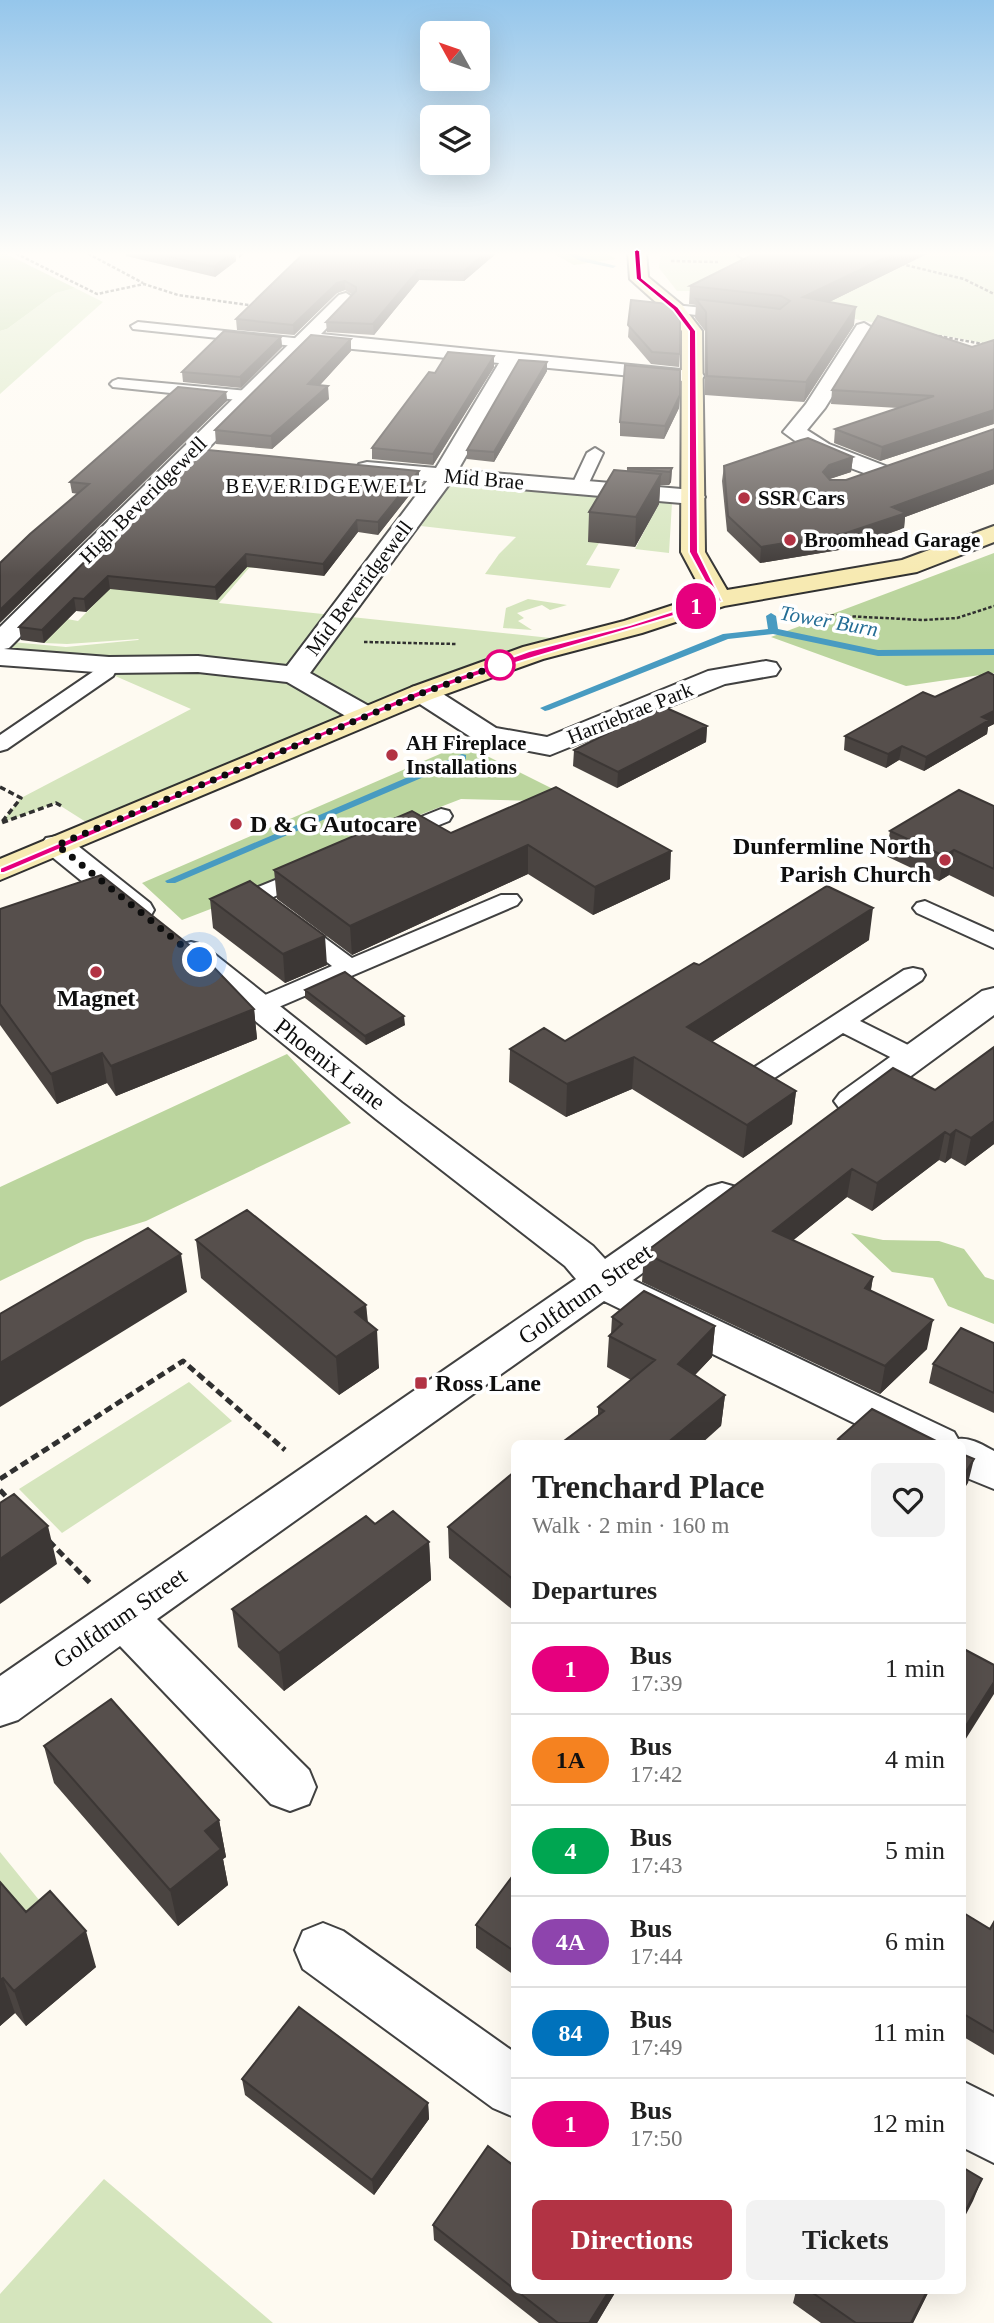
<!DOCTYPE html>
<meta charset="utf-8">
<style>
:root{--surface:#fff;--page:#f2f2f2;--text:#222;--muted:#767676;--line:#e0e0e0;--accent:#b23344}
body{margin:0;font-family:Georgia,serif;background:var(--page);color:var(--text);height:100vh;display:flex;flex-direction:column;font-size:26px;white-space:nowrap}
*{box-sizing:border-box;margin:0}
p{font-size:23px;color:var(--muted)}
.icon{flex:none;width:38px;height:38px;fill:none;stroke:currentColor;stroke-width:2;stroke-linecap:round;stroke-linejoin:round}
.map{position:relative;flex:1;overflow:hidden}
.details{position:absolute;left:511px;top:1440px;width:455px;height:854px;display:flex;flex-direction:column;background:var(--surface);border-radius:10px;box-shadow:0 7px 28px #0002}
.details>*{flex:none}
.badge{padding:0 14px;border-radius:23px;font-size:24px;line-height:46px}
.needle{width:46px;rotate:310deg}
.buttons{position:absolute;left:420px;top:21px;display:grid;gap:14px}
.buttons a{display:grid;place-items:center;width:70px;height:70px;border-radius:10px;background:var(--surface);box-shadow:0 7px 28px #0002;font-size:35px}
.you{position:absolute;width:35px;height:35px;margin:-18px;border:5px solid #fff;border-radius:50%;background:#1a73e8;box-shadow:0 0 0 10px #1a73e833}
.map>.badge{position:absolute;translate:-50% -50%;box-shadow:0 0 0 4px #fff}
h2{padding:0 21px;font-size:26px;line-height:63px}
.round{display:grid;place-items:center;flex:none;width:74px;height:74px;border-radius:10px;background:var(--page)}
.overview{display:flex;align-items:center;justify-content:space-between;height:119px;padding:0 21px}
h1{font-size:33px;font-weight:800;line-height:52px}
.cta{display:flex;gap:14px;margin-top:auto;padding:14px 21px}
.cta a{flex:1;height:80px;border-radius:10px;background:var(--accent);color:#fff;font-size:28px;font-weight:800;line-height:80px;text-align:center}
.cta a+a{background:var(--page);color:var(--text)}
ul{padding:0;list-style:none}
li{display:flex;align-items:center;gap:21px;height:91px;padding:0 21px;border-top:2px solid var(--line)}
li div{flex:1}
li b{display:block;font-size:26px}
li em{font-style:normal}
li .badge{min-width:77px;font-weight:700;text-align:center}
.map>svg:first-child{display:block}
.green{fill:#d5e5bd}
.forest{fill:#bbd59e}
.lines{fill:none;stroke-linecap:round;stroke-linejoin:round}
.stream{fill:#489bc1;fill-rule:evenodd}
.lane-casing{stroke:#414141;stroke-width:4}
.street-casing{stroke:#414141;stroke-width:4}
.secondary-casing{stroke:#303030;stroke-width:4}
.path-far2{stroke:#303030;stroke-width:2.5;stroke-dasharray:3.5 2;stroke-linecap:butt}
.path-far1{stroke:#303030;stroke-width:3.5;stroke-dasharray:6 3.5;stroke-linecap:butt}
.path{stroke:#303030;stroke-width:5;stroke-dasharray:8 4.5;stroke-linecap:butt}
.lane{fill:#fff;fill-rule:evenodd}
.street{fill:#fff;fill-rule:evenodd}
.secondary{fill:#f7eab2;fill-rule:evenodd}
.wall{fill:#4a4441}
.shaded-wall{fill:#3c3735}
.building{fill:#564f4c;stroke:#3c3735;stroke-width:2}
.line{fill:#e6007e;stroke:#fff;stroke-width:2}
.walk{stroke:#0e0e0e;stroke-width:7;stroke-dasharray:0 12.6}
.poi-dot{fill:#b23344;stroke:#fff;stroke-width:2.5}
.stop-dot{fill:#fff;stroke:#e6007e;stroke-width:3.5}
.labels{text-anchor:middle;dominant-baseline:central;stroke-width:7;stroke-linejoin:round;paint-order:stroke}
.far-street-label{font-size:21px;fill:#0e0e0e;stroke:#fff}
.far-neighbourhood-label{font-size:21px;letter-spacing:2px;fill:#0e0e0e;stroke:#fff}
.far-poi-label{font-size:21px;font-weight:bold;fill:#0e0e0e;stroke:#fff;text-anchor:start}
.far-water-label{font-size:21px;font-style:italic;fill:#236d95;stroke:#fff}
.poi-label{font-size:24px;font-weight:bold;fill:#0e0e0e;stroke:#fff;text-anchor:start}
.street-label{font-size:24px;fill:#0e0e0e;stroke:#fff}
</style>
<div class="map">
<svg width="994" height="2323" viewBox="0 0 994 2323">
<rect width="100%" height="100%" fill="#fefaf1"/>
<path class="green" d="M661,251H994V345L704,291H677L659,268Z
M75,288L103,302L0,394V331L7,329L56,293Z
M450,483L626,498L589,541L599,543L586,565L620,569L610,588L485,574L499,554L516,537L421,526Z
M660,501L672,503L669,553L635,549Z
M268,566L249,568L219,603L579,641L97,829L56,803L1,823L21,798L191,709L106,672L0,657L1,641L66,647L138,640L139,639L67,644L44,643L67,619L78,621L109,589L144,568Z
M528,599L567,605L550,610L542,605L517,613L524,618L518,621L532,630L503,628L506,608Z
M189,1382L232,1421L62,1533L19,1489Z
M0,1852L61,1927L0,1924Z
M104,2179L273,2323H0V2294Z"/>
<path class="forest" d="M0,251L75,288L56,293L7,329L0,331Z
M549,251H603L616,259L574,265Z
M994,553V673L906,686L771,637Z
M463,744L579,802L461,799L344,844L221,905L182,920L142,883Z
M287,1054L351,1123L146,1221L85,1240L0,1281V1187Z
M851,1233L883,1240L939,1241L964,1249L985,1277L994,1280V1324L948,1306L933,1278L892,1272Z"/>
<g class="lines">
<path class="stream" d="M563,251H571L584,258L616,266L613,268L580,261Z
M771,613L776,616L778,629L878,650L994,649V655L878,656L773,634L728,639L549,710L545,711L540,708L723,634L768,629L766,616Z
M462,754L466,755V759L175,883H167L165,881Z"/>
<defs>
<path id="lane" d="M743,251H758L745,259L738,255Z
M675,305L732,311L739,315L732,319L670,312V306Z
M138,322L303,339L310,343L303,347L133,329L131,326Z
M118,379L248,391L256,396L248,401L113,387L110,384L113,381Z
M595,448L603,453L587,487L579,492L573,491L571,487L587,453Z
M109,659L116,661L119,665L113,676L7,749L0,751V735L97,669L102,661Z
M441,809L449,811L452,816L449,821L394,843L386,841L383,836L386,831Z
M312,865L320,867L324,872L320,877L271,898L352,958L501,895H517L521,900L517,905L267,1012L258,1015L249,1012L245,1007L249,1002L332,966L242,897L246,892Z
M925,901L994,932V948L917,913L913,908L917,903Z
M913,968L922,970L925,975L922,980L860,1021L922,1052L926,1058L922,1064L913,1066L904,1064L843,1033L762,1086L753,1088L744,1086L740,1080L744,1074L904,970Z"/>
<path id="street" d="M346,293L355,299L321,334L701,372L704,376L701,380L694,382L518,365L458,470L693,490L701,492L705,497L701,502L693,504L450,483L310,673L376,710L380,716L376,722L366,725L356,722L287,682L198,672L109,673L0,665V627L339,295ZM311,345L499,363L436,468L367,462L359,464L356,469L359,474L367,476L427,481L287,666L198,656L109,657L4,649L9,648Z
M864,323L874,329L825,408L807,430L829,444L888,467L891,472L888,477L880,479L813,454L783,432L806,404L857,325Z
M766,661L776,663L780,669L776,675L725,684L550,755L477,741L412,699L408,693L412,687L422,685L432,687L496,728L547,737L708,671Z
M57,836L68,838L150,903L154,910L150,917L138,920L126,917L46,852L41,845L46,838Z
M191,942L203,945L402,1103L593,1246L605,1259L708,1187L722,1183L736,1187L742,1196L736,1205L633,1280L954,1432L958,1439C970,1437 983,1445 994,1451V1489L962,1476V1444H897L604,1301L157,1619L309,1770L316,1787L309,1804L290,1811L271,1804L120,1646L18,1720L0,1726V1676L576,1279L565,1266L376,1119L179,959L174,952L179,945Z
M994,988V1015L866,1109L853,1113L840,1109L834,1101L840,1093L982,991Z
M323,1923L343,1931L514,2052V2117L493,2108L303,1969L295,1950L303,1931Z
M962,2081L994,2097V2163L962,2147Z"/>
<path id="secondary" d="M628,251H646L648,277L682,305L702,331L705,552L727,590L902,560L994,526V542L917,572L724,606L642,633L543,659L432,699L0,880V859L412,687L523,647L624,621L704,595L681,552L682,331L668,313L630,279Z"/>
</defs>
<use href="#lane" class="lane-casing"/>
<use href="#street" class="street-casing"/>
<use href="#secondary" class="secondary-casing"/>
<path class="path-far2" d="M11,251L97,294L144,284L178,295L255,306
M83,251L143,283
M671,261L718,262
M901,264L964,279L994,294
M933,335L994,346
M825,615L923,620L957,618L994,606
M364,642L457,644"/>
<path class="path-far1" d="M0,787L21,798L1,823L56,803L63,807"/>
<path class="path" d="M0,1479L183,1361L285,1450
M0,1490L11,1502
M49,1541L92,1585"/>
<use href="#lane" class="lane"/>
<use href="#street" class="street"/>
<use href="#secondary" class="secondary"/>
</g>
<path class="wall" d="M126,251H235L236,261L215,277L126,256Z
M499,251L464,281L419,280L374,335L327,332L326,322L353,295L345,290L337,293L294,335L237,330L236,319L365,253L374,255Z
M933,251L829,302L854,325L804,402L705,395V331L695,318L696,305L689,304L690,286Z
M631,300L680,354L679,367L651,364L628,337Z
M281,337L282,347L241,388L183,382L182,372Z
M351,339V351L320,385L329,399L272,449L216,444L215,430Z
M994,340V424L880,461L834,443L835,429L898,408L831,404L832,390Z
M494,356V367L433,465L372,459V448L435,373Z
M547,362V371L494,462L467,459V450Z
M226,392L227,401L78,494L72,493L70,482Z
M680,395L679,408L664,439L620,436V422Z
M994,429V484L905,517L904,528L845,549L760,563L727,531L722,481L724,466L853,457L851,472L829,479L846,480Z
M198,449L419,471V483L378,535L358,532L324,576L247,567L217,600L110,589L86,612L76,611L44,643L21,640L19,627Z
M627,468H672L671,482L669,485H660L659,504L635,547L588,542L589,512L627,471Z
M994,675V724L988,727L987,734L924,771L899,760L886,768L844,750L845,736L935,697Z
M707,726L706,742L617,788L573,766L574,750Z
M556,787L670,879L593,915L528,874L352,955L277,899L274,870L451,833Z
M994,806V897L949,875L939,881L886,856L890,831Z
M210,899L327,965L285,983L213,928Z
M0,909L254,1009L257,1039L116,1096L107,1083L57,1104L0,1025Z
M869,940L712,1042L796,1091L792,1124L743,1158L632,1089L566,1117L509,1082L510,1049L565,1041L699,965Z
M305,990L405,1025L366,1045L305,998Z
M994,1047V1144L965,1166L951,1158L945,1163L939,1160L872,1211L847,1197L793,1240L873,1277L871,1290L927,1349L880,1394L642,1282L644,1253L935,1090Z
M196,1240L366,1305L368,1322L379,1368L339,1395L201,1278Z
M612,1317L715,1326L712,1357L695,1375L725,1395L721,1426L598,1416V1407L631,1380L607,1367L609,1336L611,1334Z
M994,1343V1413L929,1383L933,1364Z
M838,1439L942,1444H837Z
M514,1472V1611L449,1558L448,1527Z
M375,1524L429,1542L431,1580L284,1691L238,1647L232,1609Z
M44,1746L219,1820L226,1857L223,1859L228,1885L178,1926L54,1783Z
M514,1874V1975L476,1948V1925Z
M0,1882L26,1912L96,1967L26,2026L15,2013L0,2026Z
M962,1912L990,1929L994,1922V2055L962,2036Z
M242,2079L428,2103L429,2119L374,2195L245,2095Z
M514,2166V2291H616L597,2323H539L434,2240L433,2225Z
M796,2291H929L913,2323H821L793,2303Z"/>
<path class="shaded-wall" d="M235,251L236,261L215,277L214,267Z
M239,251H248L239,258Z
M488,251H499L464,281V271Z
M878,251H933L801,316L803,297Z
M418,270L419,280L374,335L373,324Z
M345,281V290L337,293L294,335L293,325L337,283Z
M856,307L854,325L804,402L806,382Z
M281,337L282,347L241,388L240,377Z
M351,339V351L309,397L308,384Z
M494,356V367L433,465V454Z
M547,362V371L494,462V452Z
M328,386L329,399L272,449L271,436Z
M226,392L227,401L0,623V610Z
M680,395L679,408L664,439L665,426Z
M994,410L993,424L880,461L882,447Z
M853,457L851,472L827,480L823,472L829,465Z
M672,468L671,482L669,485L670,472Z
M994,470V484L905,517L904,528L845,549L760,563L761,547L892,507Z
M419,471V483L378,535V522Z
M661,474L659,504L635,547L636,517Z
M357,520L358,532L324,576L323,564Z
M246,554L247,567L217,600L215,587Z
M108,576L110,589L86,612L84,599Z
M74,598L76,611L44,643L42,630Z
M994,711V724L988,727L987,734L924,771L926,757L982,717Z
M707,726L706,742L617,788L618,772Z
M902,746L899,760L886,768L888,754Z
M528,845V874L352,955L350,926Z
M954,850L949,875L939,881L944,856Z
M671,851L670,879L593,915L595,887Z
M873,908L869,940L684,1060L687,1027Z
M325,936L327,965L285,983L283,954Z
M254,1009L257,1039L116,1096L111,1066Z
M404,1016L405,1025L366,1045L365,1036Z
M102,1053L107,1083L57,1104L51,1074Z
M634,1057L632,1089L566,1117L567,1084Z
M796,1091L792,1124L743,1158L747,1125Z
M994,1121V1144L965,1166L971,1138Z
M956,1130L951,1158L945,1163L950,1135Z
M945,1132L939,1160L872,1211L877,1183Z
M852,1169L847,1197L770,1259L773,1231Z
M181,1254L187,1292L0,1407V1363Z
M873,1277L868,1306L865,1288Z
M366,1305L368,1335L377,1330L379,1368L339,1395L336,1357L355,1312Z
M933,1320L927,1349L880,1394L885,1366Z
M715,1326L712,1357L675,1396L678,1364Z
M725,1395L721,1426L701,1444H666Z
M974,1459L968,1483L962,1492V1478Z
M48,1526L57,1564L0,1604V1559Z
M429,1542L431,1580L284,1691L279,1653Z
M994,1682V1694L962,1745V1732Z
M219,1820L226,1857L223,1859L228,1885L178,1926L170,1890L205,1831Z
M86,1931L96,1967L26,2026L14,1991Z
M3,1978L15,2013L0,2026V1980Z
M428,2103L429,2119L374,2195L372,2180Z
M982,2179L973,2201L962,2222V2218Z
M609,2291H616L597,2323H589Z
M927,2291H929L913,2323H911Z"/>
<path class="building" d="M145,251H235L214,267Z
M306,251H364L365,253L374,255L381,251H488L464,271L418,270L373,324L326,322L356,291V287L345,281L337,283L293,325L236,319Z
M760,251H899L803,297L856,307L806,382L707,376L706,312L696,299L780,309L790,301L781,296L690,286Z
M631,300L668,304L680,320V354L652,352L628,325Z
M878,316L972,347L994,340V410L882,447L835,429L934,396L832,390Z
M224,331L281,337L240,377L182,372Z
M311,335L351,339L308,384L328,386L271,436L215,430Z
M448,352L494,356L433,454L372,448L429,372L435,373Z
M519,360L547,362L494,452L467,450Z
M625,365L680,370V395L665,426L620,422Z
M178,387L226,392L0,610V563L30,534L89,484L70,482Z
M994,429V470L892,507L906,513L846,533L761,547L728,516L724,466L801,440L808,438L853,457L829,465L823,472L830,480H846Z
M198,449L419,471L378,522L357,520L323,564L246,554L215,587L108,576L84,599L74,598L42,630L19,627Z
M627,468H672L670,472Z
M614,470L661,474L636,517L589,512Z
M988,672L994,675V711L982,717L989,720L926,757L902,746L888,754L845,736L923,692L935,697Z
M662,706L707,726L618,772L574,750Z
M556,787L671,851L595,887L528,845L350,926L274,870L412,811L451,833Z
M959,790L994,806V869L954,850L944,856L890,831Z
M101,875L203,956L254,1009L111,1066L102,1053L51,1074L0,1004V909Z
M250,881L325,936L283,954L210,899Z
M827,886L873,908L687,1027L796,1091L747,1125L634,1057L567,1084L510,1049L544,1028L565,1041L694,963L699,965Z
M345,972L404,1016L365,1036L305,990Z
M994,1047V1121L971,1138L956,1130L950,1135L945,1132L877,1183L852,1169L773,1231L873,1277L865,1288L933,1320L885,1366L644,1253L893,1068L935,1090Z
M247,1210L366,1305L355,1312L377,1330L336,1357L196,1240Z
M148,1228L181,1254L0,1363V1314Z
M644,1291L715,1326L678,1364L725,1395L666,1444H560L604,1411L598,1407L655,1360L609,1336L622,1324L612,1317Z
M961,1328L994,1343V1393L933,1364Z
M872,1409L942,1444H846L838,1439Z
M962,1454L974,1459L962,1478Z
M514,1472V1580L448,1527Z
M14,1494L48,1526L0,1559V1503Z
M393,1511L429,1542L279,1653L232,1609L366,1516L375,1524Z
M962,1648L994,1665V1682L962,1732Z
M111,1699L219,1820L205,1831L221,1849L170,1890L44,1746Z
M514,1874V1951L476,1925Z
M0,1882L26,1912L50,1891L86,1931L14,1991L3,1978L0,1980Z
M962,1912L990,1929L994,1922V2032L962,2013Z
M299,2007L428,2103L372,2180L242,2079Z
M488,2146L514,2166V2289L433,2225Z
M962,2167L982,2179L962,2218Z
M517,2291H609L589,2323H558Z
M810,2291H927L911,2323H856Z"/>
<linearGradient id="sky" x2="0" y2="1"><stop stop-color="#95c6eb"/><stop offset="0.44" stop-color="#fffdf9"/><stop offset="1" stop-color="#fffdf9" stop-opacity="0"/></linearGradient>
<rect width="994" height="576" fill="url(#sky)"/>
<path class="line" d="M637,249L640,251L642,278L678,307L696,331L698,552L722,601C623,633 521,657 424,695C283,751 144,814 4,873H0V868L418,691L529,651L630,625L714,598L689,552V331L673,310L636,279L634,251Z"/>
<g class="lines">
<path class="walk" d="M200,960L57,845L422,693L510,661L500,665"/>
</g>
<g class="poi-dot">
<circle cx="744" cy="498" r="7"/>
<circle cx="790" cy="540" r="7"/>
<circle cx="392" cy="755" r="7"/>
<circle cx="236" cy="824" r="7"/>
<circle cx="945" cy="860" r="7"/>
<circle cx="96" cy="972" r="7"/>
<rect x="414" y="1376" width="14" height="14" rx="3.5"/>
</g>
<circle class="stop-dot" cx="500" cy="665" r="14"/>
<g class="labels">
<g class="far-street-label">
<text transform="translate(484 479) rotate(5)">Mid Brae</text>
<text transform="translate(143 500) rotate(-45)">High Beveridgewell</text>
<text transform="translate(359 588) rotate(-53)">Mid Beveridgewell</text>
<text transform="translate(630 713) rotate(-22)">Harriebrae Park</text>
</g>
<g class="far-neighbourhood-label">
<text x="327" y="486">BEVERIDGEWELL</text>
</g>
<g class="far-poi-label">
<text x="758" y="498">SSR Cars</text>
<text x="804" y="540">Broomhead Garage</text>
<text x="406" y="743">AH Fireplace<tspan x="406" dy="24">Installations</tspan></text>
</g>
<g class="far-water-label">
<text transform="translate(829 621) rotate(10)">Tower Burn</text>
</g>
<g class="poi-label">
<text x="250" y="824">D &amp; G Autocare</text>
<text x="931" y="846" text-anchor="end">Dunfermline North<tspan x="931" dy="28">Parish Church</tspan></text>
<text x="96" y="998" text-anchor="middle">Magnet</text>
<text x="435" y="1383">Ross Lane</text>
</g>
<g class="street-label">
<text transform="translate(330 1064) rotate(38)">Phoenix Lane</text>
<text transform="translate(585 1294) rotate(-35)">Golfdrum Street</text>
<text transform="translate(120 1618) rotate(-35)">Golfdrum Street</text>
</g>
</g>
</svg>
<div class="buttons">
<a><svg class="needle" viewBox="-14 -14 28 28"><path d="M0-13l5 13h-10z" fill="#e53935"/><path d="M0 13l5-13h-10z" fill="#767676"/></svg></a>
<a><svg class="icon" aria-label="layers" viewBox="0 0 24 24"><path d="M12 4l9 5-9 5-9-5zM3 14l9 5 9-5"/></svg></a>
</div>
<div class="you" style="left:200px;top:960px"></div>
<b class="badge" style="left:696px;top:606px;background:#e6007e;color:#fff">1</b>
<section class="details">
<div class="overview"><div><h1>Trenchard Place</h1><p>Walk · 2 min · 160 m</p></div><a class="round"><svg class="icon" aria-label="heart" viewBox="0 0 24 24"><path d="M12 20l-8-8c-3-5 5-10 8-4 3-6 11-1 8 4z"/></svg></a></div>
<h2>Departures</h2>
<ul>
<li><span class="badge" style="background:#e6007e;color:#fff">1</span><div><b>Bus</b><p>17:39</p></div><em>1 min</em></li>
<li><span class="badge" style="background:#f58220;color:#111">1A</span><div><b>Bus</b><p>17:42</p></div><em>4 min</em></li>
<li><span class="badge" style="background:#00a651;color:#fff">4</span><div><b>Bus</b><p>17:43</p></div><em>5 min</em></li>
<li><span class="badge" style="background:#8e44ad;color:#fff">4A</span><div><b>Bus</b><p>17:44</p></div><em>6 min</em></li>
<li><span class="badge" style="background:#0072bc;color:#fff">84</span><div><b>Bus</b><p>17:49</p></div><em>11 min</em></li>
<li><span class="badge" style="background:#e6007e;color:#fff">1</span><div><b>Bus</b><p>17:50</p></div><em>12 min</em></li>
</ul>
<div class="cta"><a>Directions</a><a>Tickets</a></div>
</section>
</div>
